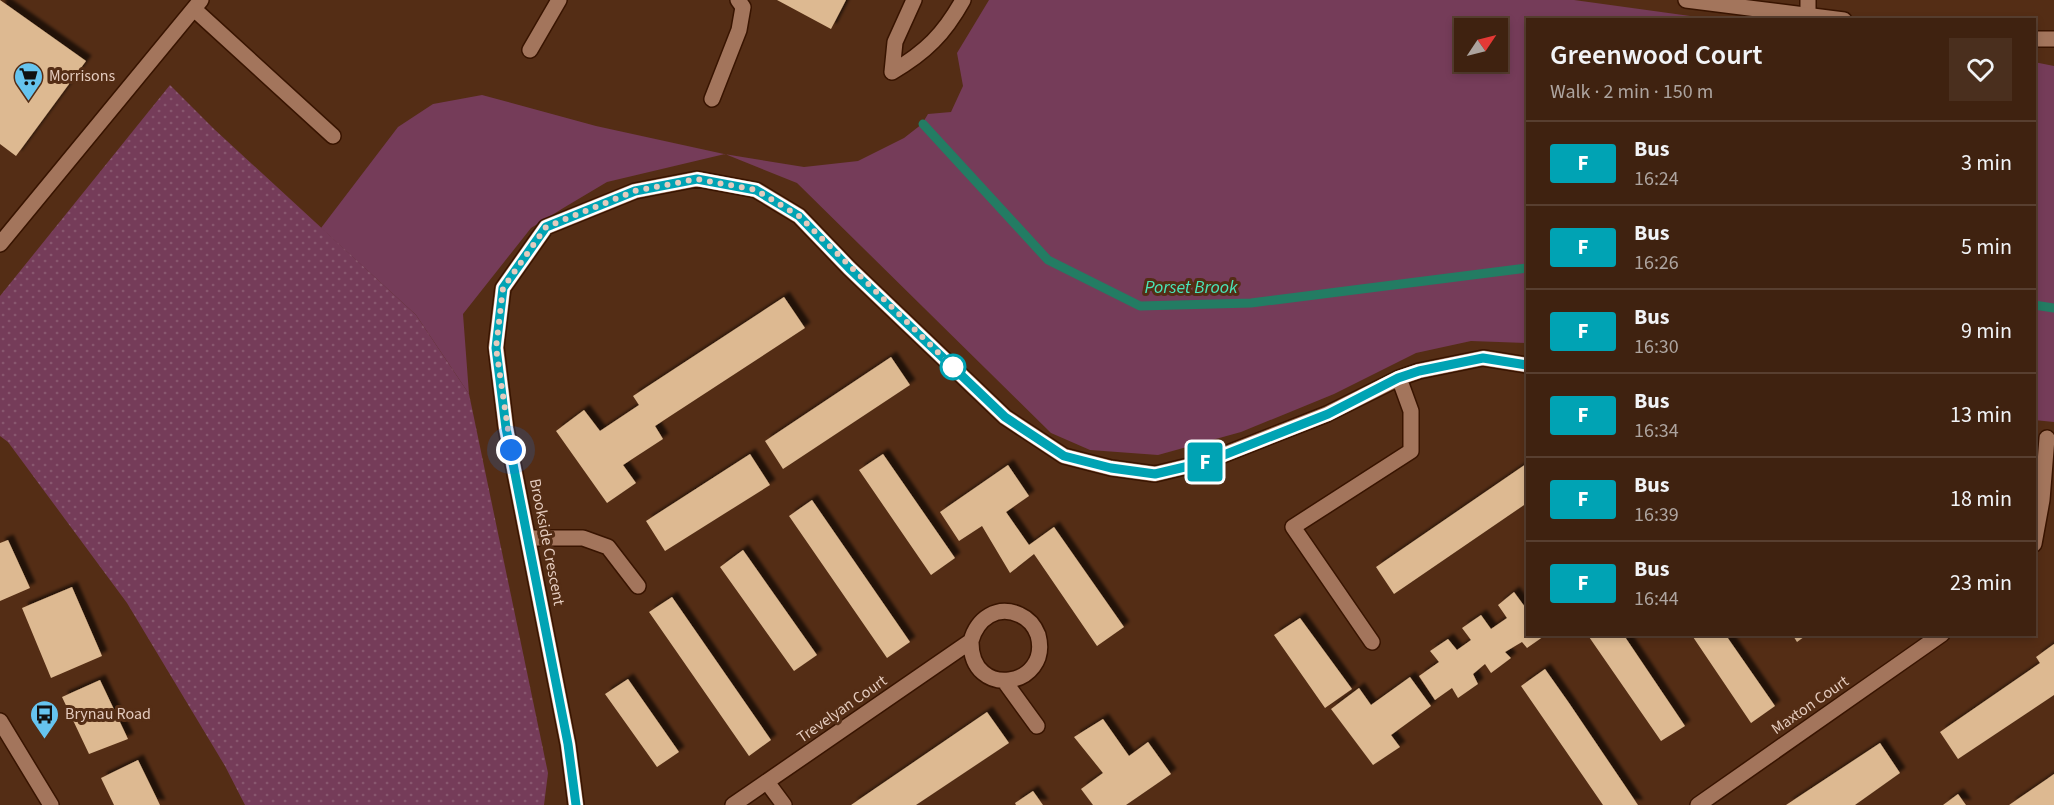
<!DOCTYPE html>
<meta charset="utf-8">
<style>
:root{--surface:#3f2210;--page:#4a2f1e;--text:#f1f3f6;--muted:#ada49f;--line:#583f30}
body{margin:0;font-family:"Source Sans 3",sans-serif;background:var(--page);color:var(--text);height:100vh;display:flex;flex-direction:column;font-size:22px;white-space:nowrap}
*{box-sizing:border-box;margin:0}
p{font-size:20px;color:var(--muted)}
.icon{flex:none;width:33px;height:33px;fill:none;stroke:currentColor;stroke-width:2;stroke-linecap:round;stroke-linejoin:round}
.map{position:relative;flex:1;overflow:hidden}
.side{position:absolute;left:1526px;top:18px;width:510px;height:618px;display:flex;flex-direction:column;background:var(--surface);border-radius:0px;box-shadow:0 3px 9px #0003,0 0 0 2px var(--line)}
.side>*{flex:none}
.badge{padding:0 12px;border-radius:4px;font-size:21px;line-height:39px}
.needle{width:39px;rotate:55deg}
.fabs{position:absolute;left:1454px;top:18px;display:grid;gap:12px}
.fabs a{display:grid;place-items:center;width:54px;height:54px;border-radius:0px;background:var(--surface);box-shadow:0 3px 9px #0003,0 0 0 2px var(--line);font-size:30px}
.you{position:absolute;width:30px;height:30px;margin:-15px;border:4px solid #fff;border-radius:50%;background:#1a73e8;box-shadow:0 0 0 9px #1a73e833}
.map>.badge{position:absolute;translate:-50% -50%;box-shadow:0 0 0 3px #fff}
.round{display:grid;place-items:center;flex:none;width:63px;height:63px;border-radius:0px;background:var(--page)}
.overview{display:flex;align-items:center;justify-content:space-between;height:102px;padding:0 24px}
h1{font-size:28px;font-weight:600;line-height:45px}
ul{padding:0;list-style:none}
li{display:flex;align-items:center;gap:18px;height:84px;padding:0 24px;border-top:2px solid var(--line)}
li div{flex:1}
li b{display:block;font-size:22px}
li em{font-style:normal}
li .badge{min-width:66px;font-weight:700;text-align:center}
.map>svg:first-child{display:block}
.grass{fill:#753c59;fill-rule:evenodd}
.park{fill:url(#park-dots)}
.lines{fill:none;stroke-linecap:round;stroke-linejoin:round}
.stream{stroke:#237c63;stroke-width:9}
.building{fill:#ddb991;filter:url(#shadow)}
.service-casing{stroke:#381400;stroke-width:18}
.minor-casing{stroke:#381400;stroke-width:18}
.secondary-casing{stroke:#381400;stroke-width:18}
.service{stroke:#a3755c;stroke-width:15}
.minor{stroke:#a3755c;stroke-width:15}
.secondary{stroke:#a3755c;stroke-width:15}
.line-casing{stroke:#fff;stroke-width:14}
.line{stroke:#00a3b4;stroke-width:9}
.walk{stroke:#e4cbbe;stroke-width:6;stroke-dasharray:0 10.8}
.stop-dot{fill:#fff;stroke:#00a3b4;stroke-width:3}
.labels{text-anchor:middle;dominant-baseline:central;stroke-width:6;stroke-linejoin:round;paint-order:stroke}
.poi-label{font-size:16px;fill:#e4cbbe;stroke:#542d15;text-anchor:start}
.street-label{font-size:16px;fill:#e4cbbe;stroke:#542d15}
.water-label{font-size:18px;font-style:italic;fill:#49e6b9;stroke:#542d15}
</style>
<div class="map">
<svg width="2054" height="805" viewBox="0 0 2054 805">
<defs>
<pattern id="park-dots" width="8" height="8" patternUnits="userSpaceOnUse" patternTransform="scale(1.5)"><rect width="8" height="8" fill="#753c59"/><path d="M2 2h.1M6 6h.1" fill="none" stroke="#88576f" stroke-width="1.8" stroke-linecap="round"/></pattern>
<filter id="shadow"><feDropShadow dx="5.5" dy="-5.5" stdDeviation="1.5" flood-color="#0009"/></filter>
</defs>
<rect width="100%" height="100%" fill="#542d15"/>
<path class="grass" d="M989,0H1574L1712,19L1527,20V343L1471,341L1416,353L1334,394L1241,432L1158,455L1090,450L1051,433L797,183L725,154L607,182L565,207L531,228L463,314L469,394L416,315L321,228L398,127L433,104L482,95L596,126L724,154L804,167L858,161L904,138L922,124L928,114L951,112L963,86L957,53ZM1464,28H1497V62H1464Z
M2034,62L2054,66V422L2034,420Z"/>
<path class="park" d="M170,85L214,129L416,315L469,394L548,773L544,805H245L225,766L127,603L8,442L0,436V296Z"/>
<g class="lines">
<path class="stream" d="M923,124L1048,260L1140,306L1251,303L1527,268
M2034,305L2054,308"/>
</g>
<path class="building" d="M0,0L86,61L16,156L0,144Z
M777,0H846L831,29Z
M784,297L805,328L655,426L663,439L623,465L636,483L607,503L556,431L584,410L600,431L639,405L633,396Z
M891,357L910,385L783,469L765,441Z
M750,454L770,485L665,551L646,521Z
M883,454L955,558L931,575L859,470Z
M1526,464L1527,503L1394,594L1376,567Z
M1008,465L1029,496L1006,512L1029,545L1054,527L1124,627L1097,646L1034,554L1010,573L982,526L959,541L940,512Z
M812,500L910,642L887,658L789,516Z
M8,540L30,588L0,601V543Z
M743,550L817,655L794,671L720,567Z
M72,587L102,656L51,678L22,608Z
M1514,592L1525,607L1527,606V634H1547L1527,648L1522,642L1505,652L1511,658L1491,673L1485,664L1473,674L1478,684L1458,698L1452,688L1435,700L1419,676L1439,662L1430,651L1448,639L1457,650L1471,640L1462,628L1481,615L1491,629L1507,618L1498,605Z
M672,597L771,740L749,756L649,612Z
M1300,618L1352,689L1325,708L1274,635Z
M1587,634H1623L1685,726L1661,741Z
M1691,634H1725L1775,706L1751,723Z
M1792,634H1808L1797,642Z
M2054,644V695L1958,759L1940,732L2040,663L2036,657Z
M1545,669L1569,703L1638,805H1603L1521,686Z
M1410,677L1431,706L1391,735L1400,747L1373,765L1331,709L1359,688L1371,705Z
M628,679L679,752L657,767L605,694Z
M100,680L128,739L89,754L62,697Z
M987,712L1009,743L916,805H851Z
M1103,719L1129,756L1148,742L1171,774L1126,805H1093L1081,789L1103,773L1074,737Z
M1880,743L1900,773L1855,805H1786Z
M138,760L160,805H114L101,778Z
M2054,774V805H2009L2047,779Z
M1033,791L1043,805H1016L1015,803Z
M1958,794L1966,805H1943Z"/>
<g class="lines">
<defs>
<path id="service" d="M1808,0V16
M194,9L333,136
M530,50L559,0
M892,72C926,52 944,34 963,0
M892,72L895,42L914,0
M712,99L739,30L743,7L738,0
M0,244L201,0
M528,538H583L608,547L638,586
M767,782L784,805"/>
<path id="minor" d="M2034,544L2042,500L2047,438
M1372,642L1293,527L1411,451V411L1399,378
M1005,682L1037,726
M0,721L51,805
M576,805L568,744L506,428L496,347L503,288L546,227L635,191L697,179L756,190L799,216L849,268L1005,417L1064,456L1111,468L1155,474L1205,462L1327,414L1399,378L1419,371L1483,358L1527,365
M733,805L971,641C977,619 997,604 1020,615C1029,619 1035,627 1038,635C1052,687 970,701 971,641
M1698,805L1942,634"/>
<path id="secondary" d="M1686,0L1844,20
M2034,39H2054"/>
</defs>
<use href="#service" class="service-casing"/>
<use href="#minor" class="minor-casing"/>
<use href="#secondary" class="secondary-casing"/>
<use href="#service" class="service"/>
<use href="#minor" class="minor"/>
<use href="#secondary" class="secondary"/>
</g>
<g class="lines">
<defs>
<path id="line" d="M576,805L568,744L506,428L496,348L503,288L546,227L635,191L697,179L756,190L799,216L849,268L1005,417L1064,456L1111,468L1155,474L1206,462L1328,414L1398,378L1419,371L1483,358L1527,365"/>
</defs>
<use href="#line" class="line-casing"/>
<use href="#line" class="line"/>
<path class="walk" d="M511,450L496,348L503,288L546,227L635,191L697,179L756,190L799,216L958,372L953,367"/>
</g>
<defs>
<symbol id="supermarket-pin" viewBox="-11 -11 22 30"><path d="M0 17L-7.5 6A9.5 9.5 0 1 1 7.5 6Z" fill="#66c4ef" stroke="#542d15"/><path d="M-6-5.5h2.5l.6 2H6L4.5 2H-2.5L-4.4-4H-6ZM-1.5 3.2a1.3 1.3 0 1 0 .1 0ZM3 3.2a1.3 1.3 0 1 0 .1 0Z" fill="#111"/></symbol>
<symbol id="bus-pin" viewBox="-11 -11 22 30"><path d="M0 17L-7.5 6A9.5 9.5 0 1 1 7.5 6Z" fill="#66c4ef" stroke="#542d15"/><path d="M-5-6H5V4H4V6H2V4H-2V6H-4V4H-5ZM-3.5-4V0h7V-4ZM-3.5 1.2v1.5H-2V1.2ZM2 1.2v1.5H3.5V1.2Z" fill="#111"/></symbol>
</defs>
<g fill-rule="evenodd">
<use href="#supermarket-pin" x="12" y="60" width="33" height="45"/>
<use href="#bus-pin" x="28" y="698" width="33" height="45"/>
</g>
<circle class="stop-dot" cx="953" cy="367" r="12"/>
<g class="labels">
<g class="poi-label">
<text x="49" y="76">Morrisons</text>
<text x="65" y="714">Brynau Road</text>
</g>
<g class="street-label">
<text transform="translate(547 542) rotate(79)">Brookside Crescent</text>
<text transform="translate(1810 705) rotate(-35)">Maxton Court</text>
<text transform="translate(842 709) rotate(-35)">Trevelyan Court</text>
</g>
<g class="water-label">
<text x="1191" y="287">Porset Brook</text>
</g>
</g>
</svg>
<div class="fabs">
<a><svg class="needle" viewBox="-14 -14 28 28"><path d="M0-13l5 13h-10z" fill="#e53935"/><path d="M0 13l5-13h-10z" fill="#ada49f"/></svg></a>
</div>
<div class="you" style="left:511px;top:450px"></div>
<b class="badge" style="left:1205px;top:462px;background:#00a3b4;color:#fff">F</b>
<section class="side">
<div class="overview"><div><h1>Greenwood Court</h1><p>Walk · 2 min · 150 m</p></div><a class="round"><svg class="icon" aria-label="heart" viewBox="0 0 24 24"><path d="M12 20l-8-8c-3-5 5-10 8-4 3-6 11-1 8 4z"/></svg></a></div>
<ul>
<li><span class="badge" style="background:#00a3b4;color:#fff">F</span><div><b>Bus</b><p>16:24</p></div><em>3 min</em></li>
<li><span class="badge" style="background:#00a3b4;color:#fff">F</span><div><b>Bus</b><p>16:26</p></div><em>5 min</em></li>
<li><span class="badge" style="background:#00a3b4;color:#fff">F</span><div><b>Bus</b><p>16:30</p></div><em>9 min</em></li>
<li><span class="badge" style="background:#00a3b4;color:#fff">F</span><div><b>Bus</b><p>16:34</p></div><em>13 min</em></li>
<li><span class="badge" style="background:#00a3b4;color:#fff">F</span><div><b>Bus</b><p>16:39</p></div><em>18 min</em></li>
<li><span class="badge" style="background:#00a3b4;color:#fff">F</span><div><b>Bus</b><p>16:44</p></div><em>23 min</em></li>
</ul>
</section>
</div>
